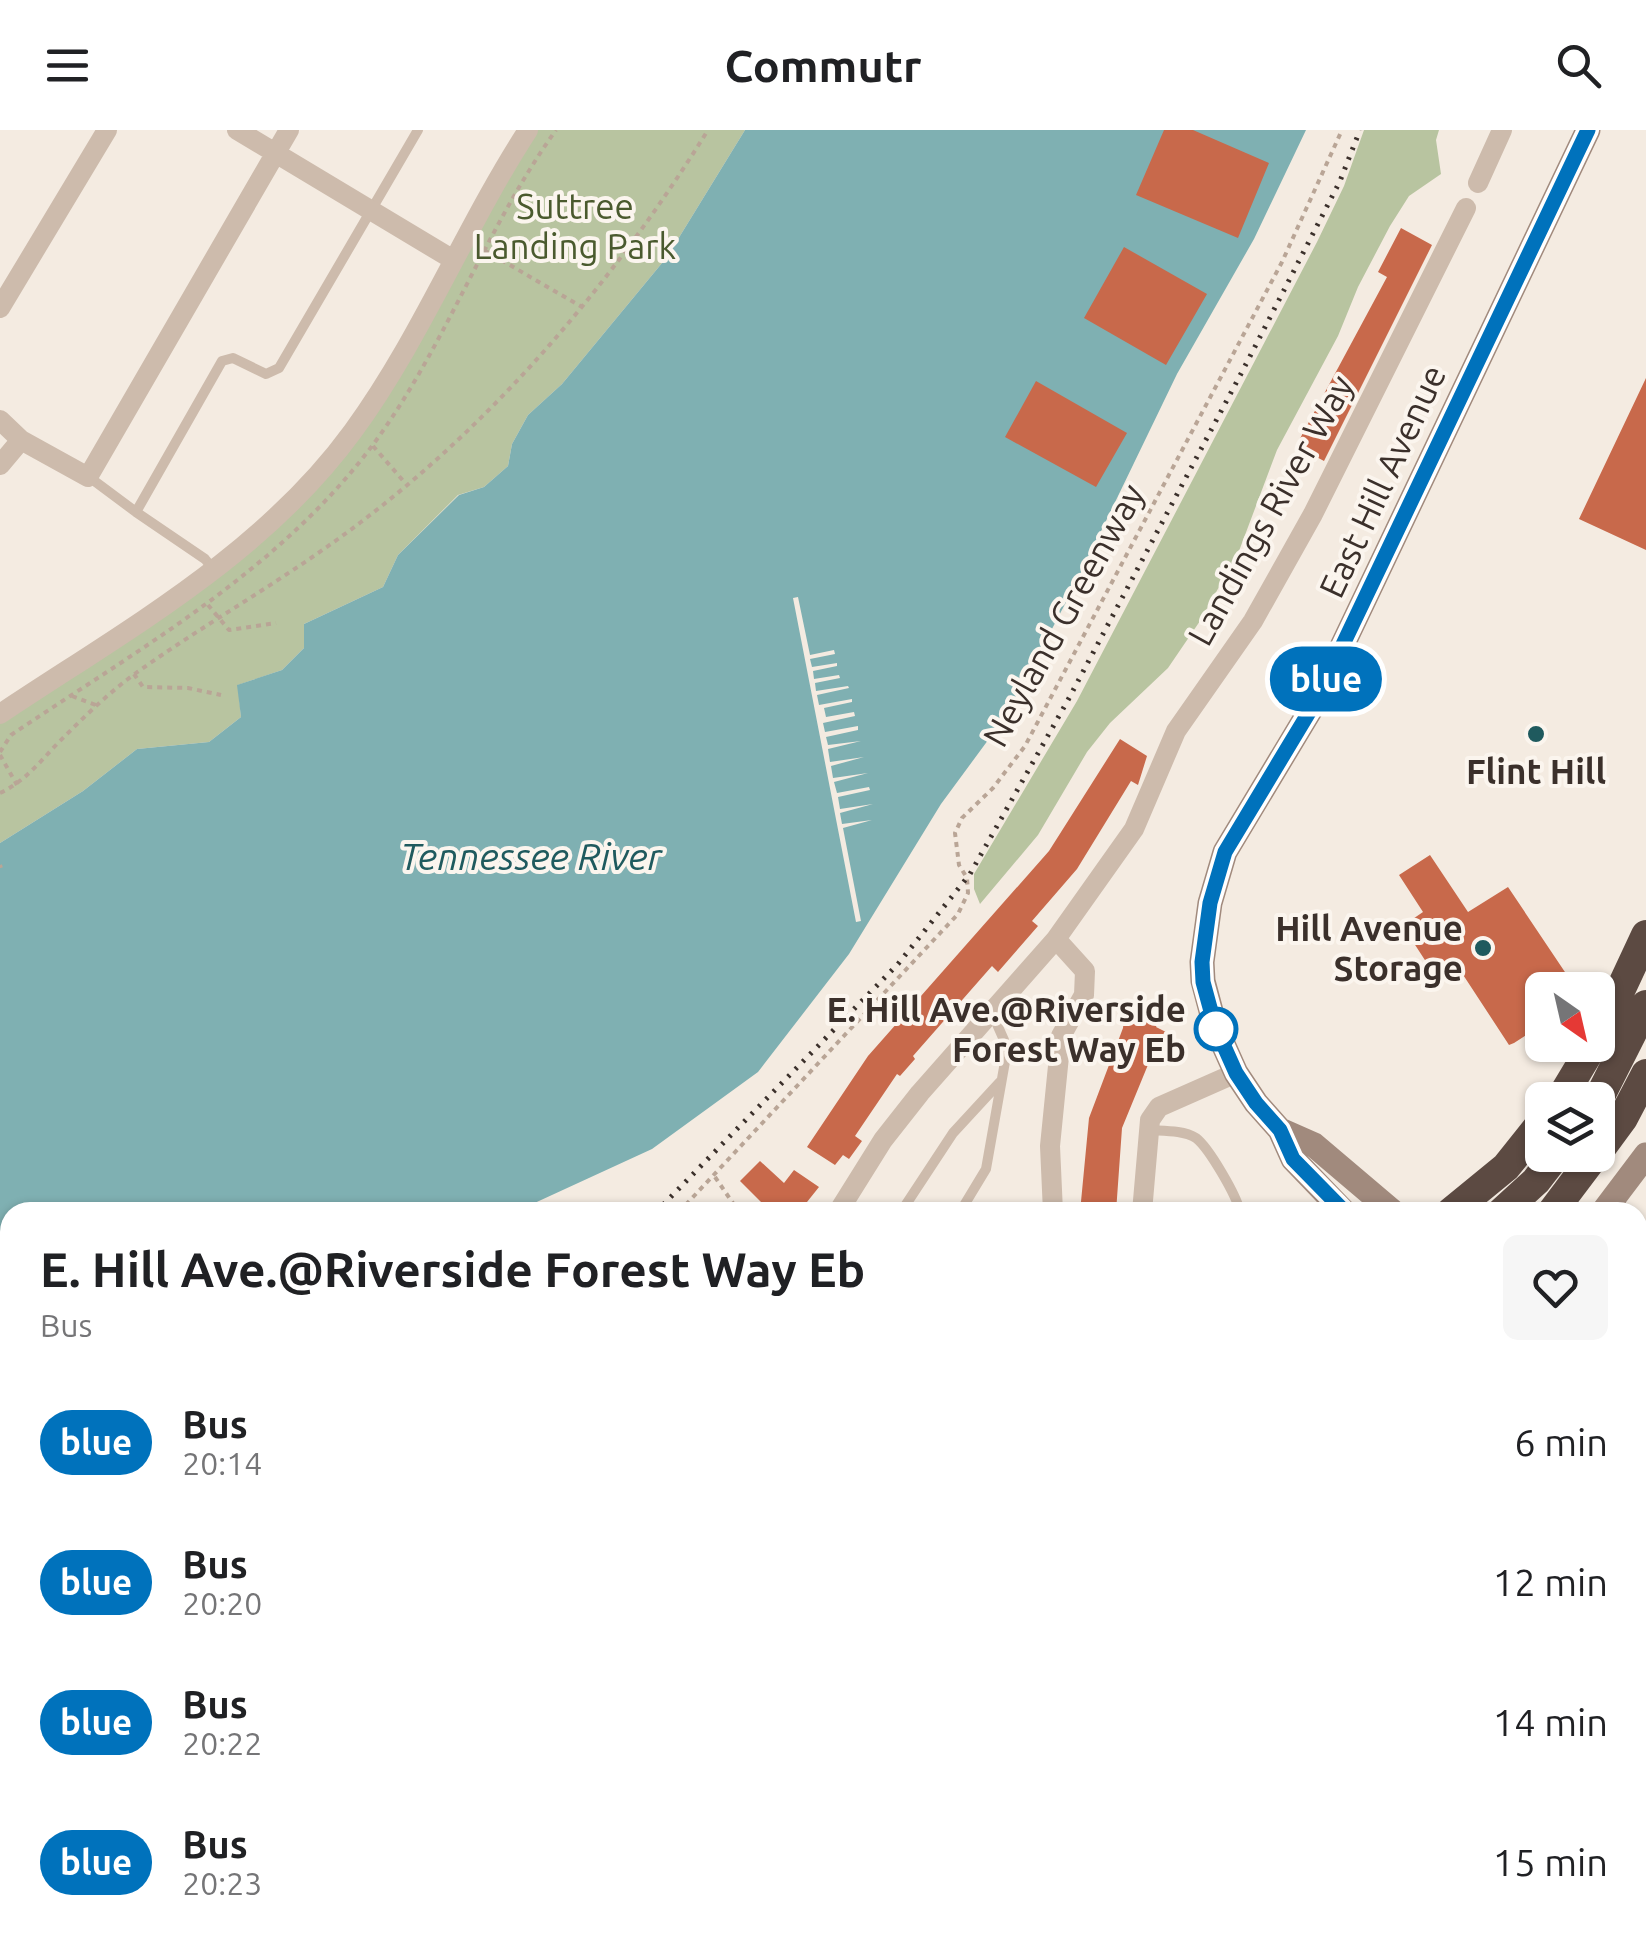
<!DOCTYPE html>
<style>
:root{--surface:#fff;--page:#f6f6f6;--text:#202124;--muted:#757577}
body{margin:0;font-family:Ubuntu,sans-serif;background:var(--page);color:var(--text);height:100vh;display:flex;flex-direction:column;font-size:38px;white-space:nowrap}
*{box-sizing:border-box;margin:0}
p{font-size:32px;color:var(--muted)}
.icon{flex:none;width:55px;height:55px;fill:none;stroke:currentColor;stroke-width:2;stroke-linecap:round;stroke-linejoin:round}
.map{position:relative;flex:1;overflow:hidden}
.side{position:absolute;left:0px;top:1072px;width:1648px;height:752px;display:flex;flex-direction:column;background:var(--surface);border-radius:30px 30px 0 0;box-shadow:0 2px 8px #0004}
.side>*{flex:none}
.badge{padding:0 20px;border-radius:32px;font-size:35px;line-height:65px}
.needle{width:65px;rotate:146deg}
.buttons{position:absolute;left:1525px;top:842px;display:grid;gap:20px}
.buttons a{display:grid;place-items:center;width:90px;height:90px;border-radius:15px;background:var(--surface);box-shadow:0 2px 8px #0004;font-size:50px}
.map>.badge{position:absolute;translate:-50% -50%;box-shadow:0 0 0 5px #fff}
.round{display:grid;place-items:center;flex:none;width:105px;height:105px;border-radius:15px;background:var(--page)}
.headline{display:flex;align-items:center;justify-content:space-between;height:170px;padding:0 40px}
h1{font-size:48px;font-weight:700;line-height:75px}
ul{padding:0;list-style:none}
li{display:flex;align-items:center;gap:30px;height:140px;padding:0 40px}
li div{flex:1}
li b{display:block;font-size:38px}
li em{font-style:normal}
li .badge{min-width:110px;font-weight:700;text-align:center}
header{display:flex;justify-content:space-between;align-items:center;height:130px;padding:0 40px;background:var(--surface);font-size:45px;font-weight:700}
.map>svg:first-child{display:block}
.green{fill:#b8c4a0}
.water{fill:#7fb0b2}
.pier{fill:#f4ebe1}
.building{fill:#c8694b}
.lines{fill:none;stroke-linecap:round;stroke-linejoin:round}
.path{stroke:#b9a596;stroke-width:4;stroke-dasharray:5 5;stroke-linecap:butt}
.service{stroke:#cdbbac;stroke-width:10}
.minor{stroke:#cdbbac;stroke-width:20}
.tertiary{stroke:#cdbbac;stroke-width:25}
.secondary{stroke:#a18a7d;stroke-width:25}
.motorway{stroke:#5c4a42;stroke-width:30}
.rail{stroke:#3b302b;stroke-width:5;stroke-dasharray:2.5 8;stroke-linecap:butt}
.line-casing{stroke:#fff;stroke-width:22}
.line{stroke:#0072bc;stroke-width:15}
.poi-dot{fill:#1f5a5e;stroke:#fbf5ee;stroke-width:4}
.stop-dot{fill:#fff;stroke:#0072bc;stroke-width:5}
.labels{text-anchor:middle;dominant-baseline:central;stroke-width:8;stroke-linejoin:round;paint-order:stroke}
.park-label{font-size:35px;fill:#4a5a2e;stroke:#fbf5ee}
.street-label{font-size:35px;fill:#3b302b;stroke:#fbf5ee}
.poi-label{font-size:35px;font-weight:bold;fill:#3b302b;stroke:#fbf5ee}
.stop-label{font-size:35px;font-weight:bold;fill:#3b302b;stroke:#fbf5ee;text-anchor:end}
.water-label{font-size:38px;font-style:italic;fill:#1f5a5e;stroke:#fbf5ee}
</style>
<header><svg class="icon" aria-label="menu" viewBox="0 0 24 24"><path d="M4 6h16M4 12h16M4 18h16"/></svg>Commutr<svg class="icon" aria-label="search" viewBox="0 0 24 24"><circle cx="10" cy="10" r="6"/><path d="M15 15l6 6"/></svg></header>
<div class="map">
<svg width="1646" height="1823" viewBox="0 0 1646 1823">
<rect width="100%" height="100%" fill="#f4ebe1"/>
<path class="green" d="M528,0H745L667,127L562,254L528,285L512,314L508,336L484,357L458,365L398,425L383,457L304,494V518L282,540L238,555L241,587L209,612L137,619L83,661L0,713V584L192,454L352,302Z
M1364,0H1439L1436,10L1441,44L1409,66L1390,96L1358,157L1338,206L1277,320L1239,421L1200,491L1168,538L1110,593L1087,622L1038,705L980,774L974,759V744L1077,571L1317,112L1344,56Z
M10,1553V1662L0,1659V1560Z
M295,1815H507L505,1823H288Z
M831,1815H1488L1489,1823H841Z"/>
<path class="water" d="M745,0H1306L1254,109L1177,244L1076,453L1008,583L941,674L849,824L758,942L652,1019L515,1082H10V1362L0,1370V713L83,661L137,619L209,612L241,587L237,555L282,540L304,518V494L383,457L398,425L459,365L484,357L508,336L512,314L528,285L562,254L667,127Z"/>
<path class="pier" d="M798,467L810,525L834,520L835,524L810,529L812,537L837,533V536L813,541L814,549L839,545L840,548L815,553L816,561L848,556L849,558L817,565L819,575L852,569V572L824,578L826,587L854,582L855,586L823,593L825,602L858,596V600L826,607L828,615L861,611L828,619L830,632L864,627L831,636L833,648L868,643L834,652L837,663L869,657L870,660L838,667L840,679L873,674L840,683L842,694L872,690L843,698L861,791L856,792L793,468Z"/>
<path class="building" d="M1164,0H1193L1269,33L1238,108L1136,65Z
M1401,98L1432,115L1324,331L1296,316L1387,147L1378,142Z
M1124,117L1207,164L1166,235L1084,188Z
M1646,248V420L1579,389Z
M1036,251L1127,303L1096,357L1005,307Z
M1120,609L1147,626L1138,655L1131,651L1077,739L1032,791L1038,796L998,842L992,836L913,926L915,929L900,946L897,944L855,1006L862,1011L849,1029L843,1025L835,1035L807,1017L868,926L1049,721Z
M1430,725L1468,782L1508,757L1577,860H1542V895L1514,913L1509,915L1456,834L1441,844H1434L1406,801L1404,795L1423,782L1399,745Z
M1125,880L1135,881L1159,890L1156,897L1166,902L1157,925H1152L1122,998L1116,1082H1080L1089,988L1123,898Z
M760,1031L784,1053L794,1040L819,1057L799,1082H771L740,1051Z"/>
<g class="lines">
<path class="path" d="M484,120L582,177
M373,316L406,354
M208,475L229,500L276,493
M134,544L143,557L188,558L221,565
M72,566L96,575
M0,622L11,605C139,519 278,441 372,316C445,218 485,99 556,0
M0,625L17,655
M0,663C24,652 39,633 57,614C82,589 107,564 136,543C202,496 273,456 338,409C488,301 611,156 708,0
M0,735L1,738
M715,1047L739,1082
M679,1082L958,784L968,763L967,748L959,735L955,703L962,688L993,658L1025,616L1282,132L1342,0
M0,1552L10,1545
M1004,1815L1006,1823
M1158,1815L1168,1823
M268,1823L275,1815
M817,1823L822,1815
M1106,1823L1115,1815"/>
<path class="service" d="M89,347L136,382
M213,439L205,429L136,382L222,231L233,228L266,244L279,238L418,0
M1149,1000C1164,1001 1183,1000 1196,1008C1209,1018 1237,1066 1240,1082
M901,1082L953,1003L1000,952
M960,1082L986,1039L1006,926L1004,910L992,883
M762,1815L777,1823"/>
<path class="minor" d="M237,0L452,129
M1478,53L1502,0
M0,178L107,0
M0,290L21,310L88,347L289,0
M0,335L21,310
M0,584C124,501 263,425 353,301C421,208 465,97 528,0
M1056,809L1134,699L1176,601L1253,491L1313,384L1466,78
M838,1082L883,1010L920,963L1056,809L1085,841L1084,865L1061,906L1050,1016L1053,1082
M1142,1082L1150,990L1159,977L1236,943
M1638,1668L1646,1665
M1638,1703L1646,1699
M517,1823L519,1815
M789,1823L791,1815
M1433,1823L1437,1815"/>
<path class="tertiary" d="M0,1706L10,1713"/>
<path class="secondary" d="M1280,1000L1314,1015L1393,1082
M1344,1082L1293,1029L1280,1000L1256,973L1236,943L1215,896L1203,851L1202,832L1210,773L1225,722L1311,579L1336,529L1588,0
M1603,1082L1646,1025
M1638,1344L1646,1354
M1638,1399L1646,1410
M0,1690L10,1696"/>
<path class="motorway" d="M1598,908L1646,805
M1560,970L1593,915
M1598,970L1646,875
M1598,1022L1623,988L1646,944
M1451,1082L1506,1037L1542,992
M1502,1082L1536,1051L1556,1025
M1552,1082L1595,1025
M0,1727L9,1749L5,1774
M99,1823L107,1815
M142,1823L151,1815
M237,1823L244,1815"/>
<path class="rail" d="M656,1082L898,834L970,744L1068,570L1244,238L1340,51L1360,0
M0,1535L10,1528"/>
</g>
<g class="lines">
<defs>
<path id="line" d="M1345,1082L1293,1029L1280,1000L1256,973L1236,943L1215,896L1203,852L1202,832L1210,773L1225,722L1311,579L1336,529L1588,0"/>
</defs>
<use href="#line" class="line-casing"/>
<use href="#line" class="line"/>
</g>
<g class="poi-dot">
<circle cx="1536" cy="604" r="10"/>
<circle cx="1483" cy="818" r="10"/>
</g>
<circle class="stop-dot" cx="1216" cy="899" r="20"/>
<g class="labels">
<g class="park-label">
<text x="575" y="76">Suttree<tspan x="575" dy="40">Landing Park</tspan></text>
</g>
<g class="street-label">
<text transform="translate(1382 351) rotate(-65)">East Hill Avenue</text>
<text transform="translate(1270 380) rotate(-61)">Landings River Way</text>
<text transform="translate(1063 485) rotate(-61)">Neyland Greenway</text>
</g>
<g class="poi-label">
<text x="1536" y="641">Flint Hill</text>
<text x="1463" y="798" text-anchor="end">Hill Avenue<tspan x="1463" dy="40">Storage</tspan></text>
</g>
<g class="stop-label">
<text x="1186" y="879">E. Hill Ave.@Riverside<tspan x="1186" dy="40">Forest Way Eb</tspan></text>
</g>
<g class="water-label">
<text x="531" y="726">Tennessee River</text>
</g>
</g>
</svg>
<div class="buttons">
<a><svg class="needle" viewBox="-14 -14 28 28"><path d="M0-13l5 13h-10z" fill="#e53935"/><path d="M0 13l5-13h-10z" fill="#757577"/></svg></a>
<a><svg class="icon" aria-label="layers" viewBox="0 0 24 24"><path d="M12 4l9 5-9 5-9-5zM3 14l9 5 9-5"/></svg></a>
</div>
<b class="badge" style="left:1326px;top:549px;background:#0072bc;color:#fff">blue</b>
<section class="side">
<div class="headline"><div><h1>E. Hill Ave.@Riverside Forest Way Eb</h1><p>Bus</p></div><a class="round"><svg class="icon" aria-label="heart" viewBox="0 0 24 24"><path d="M12 20l-8-8c-3-5 5-10 8-4 3-6 11-1 8 4z"/></svg></a></div>
<ul>
<li><span class="badge" style="background:#0072bc;color:#fff">blue</span><div><b>Bus</b><p>20:14</p></div><em>6 min</em></li>
<li><span class="badge" style="background:#0072bc;color:#fff">blue</span><div><b>Bus</b><p>20:20</p></div><em>12 min</em></li>
<li><span class="badge" style="background:#0072bc;color:#fff">blue</span><div><b>Bus</b><p>20:22</p></div><em>14 min</em></li>
<li><span class="badge" style="background:#0072bc;color:#fff">blue</span><div><b>Bus</b><p>20:23</p></div><em>15 min</em></li>
</ul>
</section>
</div>
